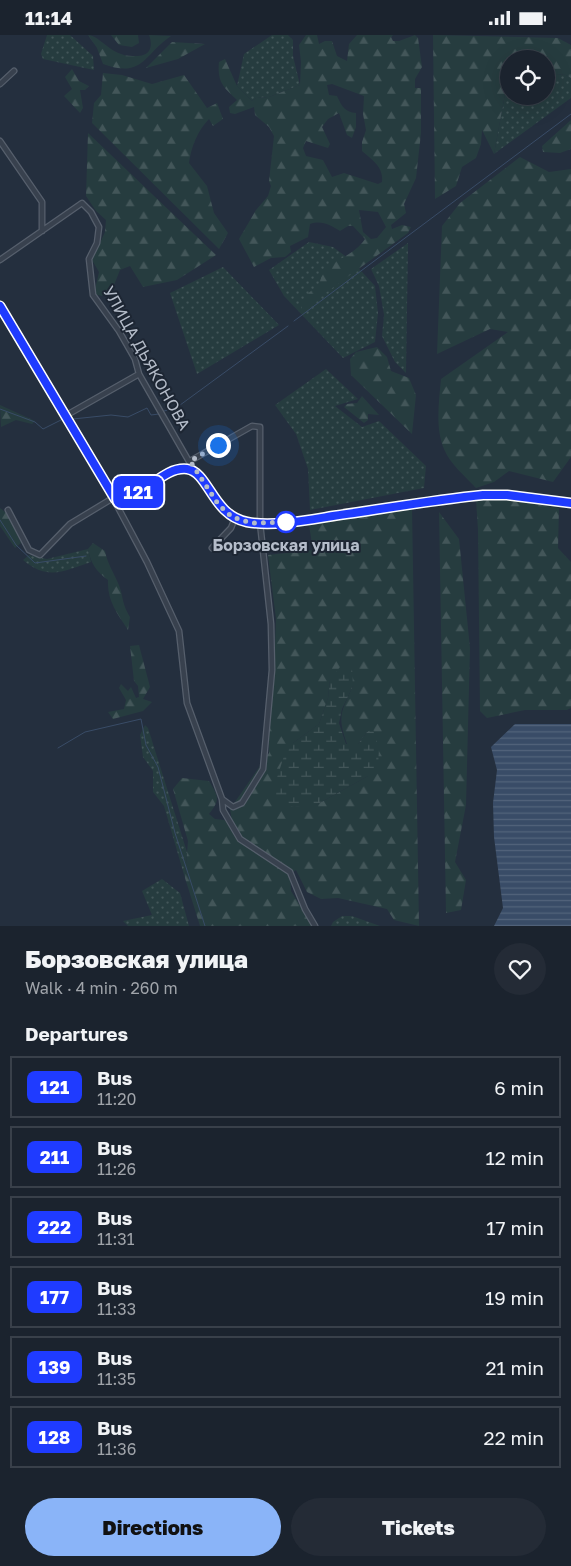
<!DOCTYPE html>
<meta charset="utf-8">
<style>
:root{--surface:#1b232e;--page:#242b36;--text:#f1f3f6;--muted:#a0a4aa;--line:#39404a;--accent:#8ab4f8}
body{margin:0;font-family:"Golos Text",sans-serif;background:var(--page);color:var(--text);height:100vh;display:flex;flex-direction:column;font-size:19px;white-space:nowrap}
*{box-sizing:border-box;margin:0}
p{font-size:16px;color:var(--muted)}
.icon{flex:none;width:28px;height:28px;fill:none;stroke:currentColor;stroke-width:2;stroke-linecap:round;stroke-linejoin:round}
.map{position:relative;height:891px;overflow:hidden}
.details{display:flex;flex-direction:column;background:var(--surface);flex:1}
.details>*{flex:none}
.badge{padding:0 10px;border-radius:8px;font-size:18px;line-height:32px}
.buttons{position:absolute;left:500px;top:15px;display:grid;gap:10px}
.buttons a{display:grid;place-items:center;width:55px;height:55px;border-radius:50%;background:var(--surface);box-shadow:0 5px 20px #0002,0 0 0 1px var(--line);font-size:25px}
.you{position:absolute;width:25px;height:25px;margin:-12px;border:4px solid #fff;border-radius:50%;background:#1a73e8;box-shadow:0 0 0 8px #1a73e833}
.map>.badge{position:absolute;translate:-50% -50%;box-shadow:0 0 0 2px #fff}
h2{padding:0 25px;font-size:19px;line-height:45px}
.round{display:grid;place-items:center;flex:none;width:52px;height:52px;border-radius:26px;background:var(--page)}
.summary{display:flex;align-items:center;justify-content:space-between;height:85px;padding:0 25px}
h1{font-size:24px;font-weight:800;line-height:38px}
.cta{display:flex;gap:10px;margin-top:auto;padding:10px 25px}
.cta a{flex:1;height:58px;border-radius:30px;background:var(--accent);color:#111;font-size:20px;font-weight:800;line-height:58px;text-align:center}
.cta a+a{background:var(--page);color:var(--text)}
ul{padding:0;list-style:none}
li{display:flex;align-items:center;gap:15px;height:62px;margin:0 10px 8px;padding:0 15px;border:2px solid var(--line);border-radius:0px}
li div{flex:1}
li b{display:block;font-size:19px}
li em{font-style:normal}
li .badge{min-width:55px;font-weight:700;text-align:center}
.status{display:flex;justify-content:space-between;align-items:center;height:35px;padding:0 25px;background:var(--surface);direction:ltr}
.status svg{height:14px;fill:currentColor}
.map>svg:first-child{display:block}
.grass{fill:url(#grass-dots)}
.forest{fill:url(#forest-firs);fill-rule:evenodd}
.wetland{fill:url(#wetland-marsh)}
.water{fill:url(#water-rules)}
.lines{fill:none;stroke-linecap:round;stroke-linejoin:round}
.stream{stroke:#394c67;stroke-width:1}
.minor-casing{stroke:#565f6c;stroke-width:7}
.primary-casing{stroke:#414a57;stroke-width:9}
.minor{stroke:#38414e;stroke-width:4.5}
.primary{stroke:#56606e;stroke-width:7}
.line-casing{stroke:#fff;stroke-width:11}
.line{stroke:#1f3bff;stroke-width:8}
.walk{stroke:#b4bcc9;stroke-width:5;stroke-dasharray:0 9}
.stop-dot{fill:#fff;stroke:#1f3bff;stroke-width:2.5}
.labels{text-anchor:middle;dominant-baseline:central;stroke-width:4;stroke-linejoin:round;paint-order:stroke}
.street-label{font-size:16px;fill:#b4bcc9;stroke:#1d2633}
.stop-label{font-size:16px;font-weight:bold;fill:#b4bcc9;stroke:#1d2633}
</style>
<div class="status"><b>11:14</b><svg viewBox="0 0 49 12"><path d="M0 12V9h3v3zM5 12V6h3v6zM10 12V3h3v9zM15 12V0h3v12zM26 1h20v11H26zM47 4h2v5h-2z"/></svg></div>
<div class="map">
<svg width="571" height="891" viewBox="0 0 571 891">
<defs>
<pattern id="grass-dots" width="8" height="8" patternUnits="userSpaceOnUse" patternTransform="scale(1.25)"><rect width="8" height="8" fill="#263c3f"/><path d="M2 2h.1M6 6h.1" fill="none" stroke="#435659" stroke-width="1.8" stroke-linecap="round"/></pattern>
<pattern id="forest-firs" width="22" height="20" patternUnits="userSpaceOnUse" patternTransform="scale(1.25)"><rect width="22" height="20" fill="#263c3f"/><path d="M5 1l3.5 6h-7zM16 11l3.5 6h-7z" fill="#435659"/></pattern>
<pattern id="wetland-marsh" width="20" height="14" patternUnits="userSpaceOnUse" patternTransform="scale(1.25)"><rect width="20" height="14" fill="#263c3f"/><path d="M1 5h8M5 5V1M11 12h8M15 12V8" fill="none" stroke="#435659"/></pattern>
<pattern id="water-rules" width="6" height="5" patternUnits="userSpaceOnUse" patternTransform="scale(1.25)"><rect width="6" height="5" fill="#394c67"/><path d="M0 2.5h6" fill="none" stroke="#53647b"/></pattern>
</defs>
<rect width="100%" height="100%" fill="#242f3e"/>
<path class="grass" d="M47,0H70L93,21L94,35L43,24L41,19Z
M272,0H288L293,5V21L300,50L269,62L256,63L252,66L237,51L244,19Z
M546,38L566,40L571,43V63L494,119L505,59L509,52V61H546Z
M309,207L333,212L352,226L375,251L378,278L375,307L343,323L284,261L269,235Z
M408,208L406,338L395,327L382,301L384,280L379,251L371,234Z
M223,232L279,290L197,339L170,258Z
M326,334L358,364L335,371L362,392L379,386L426,431L424,453L310,475L308,434L296,399L275,370Z
M88,514L91,527C64,536 48,546 23,525L29,520L47,524Z
M145,690L148,693L187,817L185,843L164,771L153,757V736L143,722L140,700Z
M162,844L180,858L189,891H128L123,886L152,880L142,856Z
M342,881H352L380,891H331L333,887Z"/>
<path class="forest" d="M88,0C100,0 111,22 134,21C139,21 145,21 149,16C152,11 151,5 149,0L171,1C144,19 143,44 103,29L97,13Z
M111,0H138L139,8L132,12L119,10Z
M306,0H317L319,9L325,6H332L337,21L347,26L349,9L357,0H393L391,2L393,6H399L415,0L418,3L422,32L415,44V53H421V98L416,143L404,169L406,178L391,190L392,194L402,190L411,192L408,198L302,275C301,261 309,258 319,250C325,223 350,226 365,204L353,191H348L340,196C330,190 322,185 310,189L308,202L290,211L291,217L285,222L271,223L254,232L239,204L256,175L268,161L271,151L269,146L274,101L269,92L255,80L254,72L235,79L230,78L229,72L237,65C223,52 217,47 219,27L225,24L237,51L252,66L256,63L269,62L300,50L301,27L299,10ZM332,49L364,61L363,79L366,95L362,107V116C372,125 384,132 382,147L378,149L344,138L332,142L323,125L306,121L303,113L306,106L328,113L330,109L322,92L328,84L339,78L347,100L352,103L356,92V78C345,77 342,72 337,61L329,60L327,50ZM359,175L378,177L386,192L377,203L371,204L363,197Z
M433,0L558,3L571,10V43L566,40L546,38V24H509V52L505,59L494,119L482,95L481,109L476,123L462,132L456,151L435,164Z
M172,7L205,9L178,24L146,33Z
M72,34L79,46L89,51L85,55H80L83,73L80,78L64,61L72,54L65,42Z
M103,38L122,40L152,49L184,40L207,73L217,68L223,84L213,91L209,84C198,95 191,112 189,128L207,151L214,178L228,198L219,214L92,88L94,68L101,60Z
M571,85V114L560,118L543,117L542,111Z
M88,98L216,220L177,245L143,252L130,231L120,235L114,250L102,261L94,259L99,237L92,225L105,197L106,185L96,176L86,161Z
M520,122L549,137L571,134V422L553,447L509,436L494,447L476,453C465,441 450,429 444,414C435,393 439,366 441,344L508,297L490,294L437,319L442,191L460,168Z
M377,312L387,322L391,336L409,343L416,360L412,399L351,340L350,324L356,317Z
M362,361L379,380L368,379V385L364,388L344,372L347,369L357,368Z
M0,370L35,386L32,389L16,385L1,392Z
M501,464L559,473L558,513L571,527V673L567,675H525L487,683L480,676L478,495L476,465Z
M0,473L9,480L21,508L15,513L0,491Z
M412,473L419,891L394,885L387,874L338,863L321,864L307,857L296,835L290,839L291,856L313,891H200L185,843L188,806L173,754L182,743L209,746C218,761 221,764 209,779L215,784L232,786L230,774L269,718L267,654L274,633L276,584L268,520L313,515L309,490ZM330,645L353,651C341,677 337,681 347,709H358L367,697L368,741L316,770L293,708L319,689L328,663Z
M439,477L459,504L470,613L466,770L455,827L466,845L461,875L446,878Z
M93,508L105,516C108,530 113,536 118,548C124,562 121,567 130,582L128,595C117,578 107,566 108,545C96,536 91,529 88,514Z
M139,610L150,652L143,664L152,667L143,676L113,684L108,677L124,674L126,665L119,653L121,649L128,656L131,652L136,663L139,662L138,651L134,646L130,611Z"/>
<path class="wetland" d="M340,632H352L353,651L342,674L339,688L346,709H358L367,697L373,694L379,714L378,731L368,741L316,770L294,772L275,768L273,755L284,721L293,708L319,689L328,663L330,645Z"/>
<path class="water" d="M515,689H571V891H494L503,873L494,802L493,768L497,735L491,712Z"/>
<g class="lines">
<path class="stream" d="M294,286L571,79
M0,374L35,387L43,394L63,384
M164,376L176,373L288,291
M73,384L111,380L128,382L147,373L151,380L159,379
M0,485L16,510L35,528L86,521
M58,713L85,697L141,684L146,710L158,732L175,798L205,891"/>
<defs>
<path id="minor" d="M0,49L14,36
M0,106L42,167V196
M0,225L82,168L91,177L99,192L97,208L89,224L93,260L119,296L135,324L139,339L195,437
M65,381L139,339
M190,426L252,391L260,392V488L271,589L272,635L263,734L242,768L233,772L222,764
M8,475L29,515L40,520L70,489L113,463L147,527L179,596L187,668L222,764L223,775L240,804L290,837L305,874L315,891
M212,513L231,493L235,483"/>
<path id="primary" d="M0,270L115,464C138,468 163,432 187,434C209,436 213,480 247,487C273,493 311,485 337,481C386,473 434,464 483,460H507L571,468"/>
</defs>
<use href="#minor" class="minor-casing"/>
<use href="#primary" class="primary-casing"/>
<use href="#minor" class="minor"/>
<use href="#primary" class="primary"/>
</g>
<g class="lines">
<defs>
<path id="line" d="M0,271L115,464C141,468 161,431 187,434C209,437 212,480 247,487C272,492 308,485 333,481C383,474 433,465 483,460H507L571,468"/>
</defs>
<use href="#line" class="line-casing"/>
<use href="#line" class="line"/>
<path class="walk" d="M218,410L190,426L218,469L232,482L251,488L286,487"/>
</g>
<circle class="stop-dot" cx="286" cy="487" r="10"/>
<g class="labels">
<g class="street-label">
<text transform="translate(147 323) rotate(61)">УЛИЦА ДЬЯКОНОВА</text>
</g>
<g class="stop-label">
<text x="286" y="510">Борзовская улица</text>
</g>
</g>
</svg>
<div class="buttons">
<a><svg class="icon" aria-label="locate" viewBox="0 0 24 24"><circle cx="12" cy="12" r="6"/><path d="M12 2v4M12 18v4M2 12h4M18 12h4"/></svg></a>
</div>
<div class="you" style="left:218px;top:410px"></div>
<b class="badge" style="left:138px;top:457px;background:#1f3bff;color:#fff">121</b>
</div>
<section class="details">
<div class="summary"><div><h1>Борзовская улица</h1><p>Walk · 4 min · 260 m</p></div><a class="round"><svg class="icon" aria-label="heart" viewBox="0 0 24 24"><path d="M12 20l-8-8c-3-5 5-10 8-4 3-6 11-1 8 4z"/></svg></a></div>
<h2>Departures</h2>
<ul>
<li><span class="badge" style="background:#1f3bff;color:#fff">121</span><div><b>Bus</b><p>11:20</p></div><em>6 min</em></li>
<li><span class="badge" style="background:#1f3bff;color:#fff">211</span><div><b>Bus</b><p>11:26</p></div><em>12 min</em></li>
<li><span class="badge" style="background:#1f3bff;color:#fff">222</span><div><b>Bus</b><p>11:31</p></div><em>17 min</em></li>
<li><span class="badge" style="background:#1f3bff;color:#fff">177</span><div><b>Bus</b><p>11:33</p></div><em>19 min</em></li>
<li><span class="badge" style="background:#1f3bff;color:#fff">139</span><div><b>Bus</b><p>11:35</p></div><em>21 min</em></li>
<li><span class="badge" style="background:#1f3bff;color:#fff">128</span><div><b>Bus</b><p>11:36</p></div><em>22 min</em></li>
</ul>
<div class="cta"><a>Directions</a><a>Tickets</a></div>
</section>
